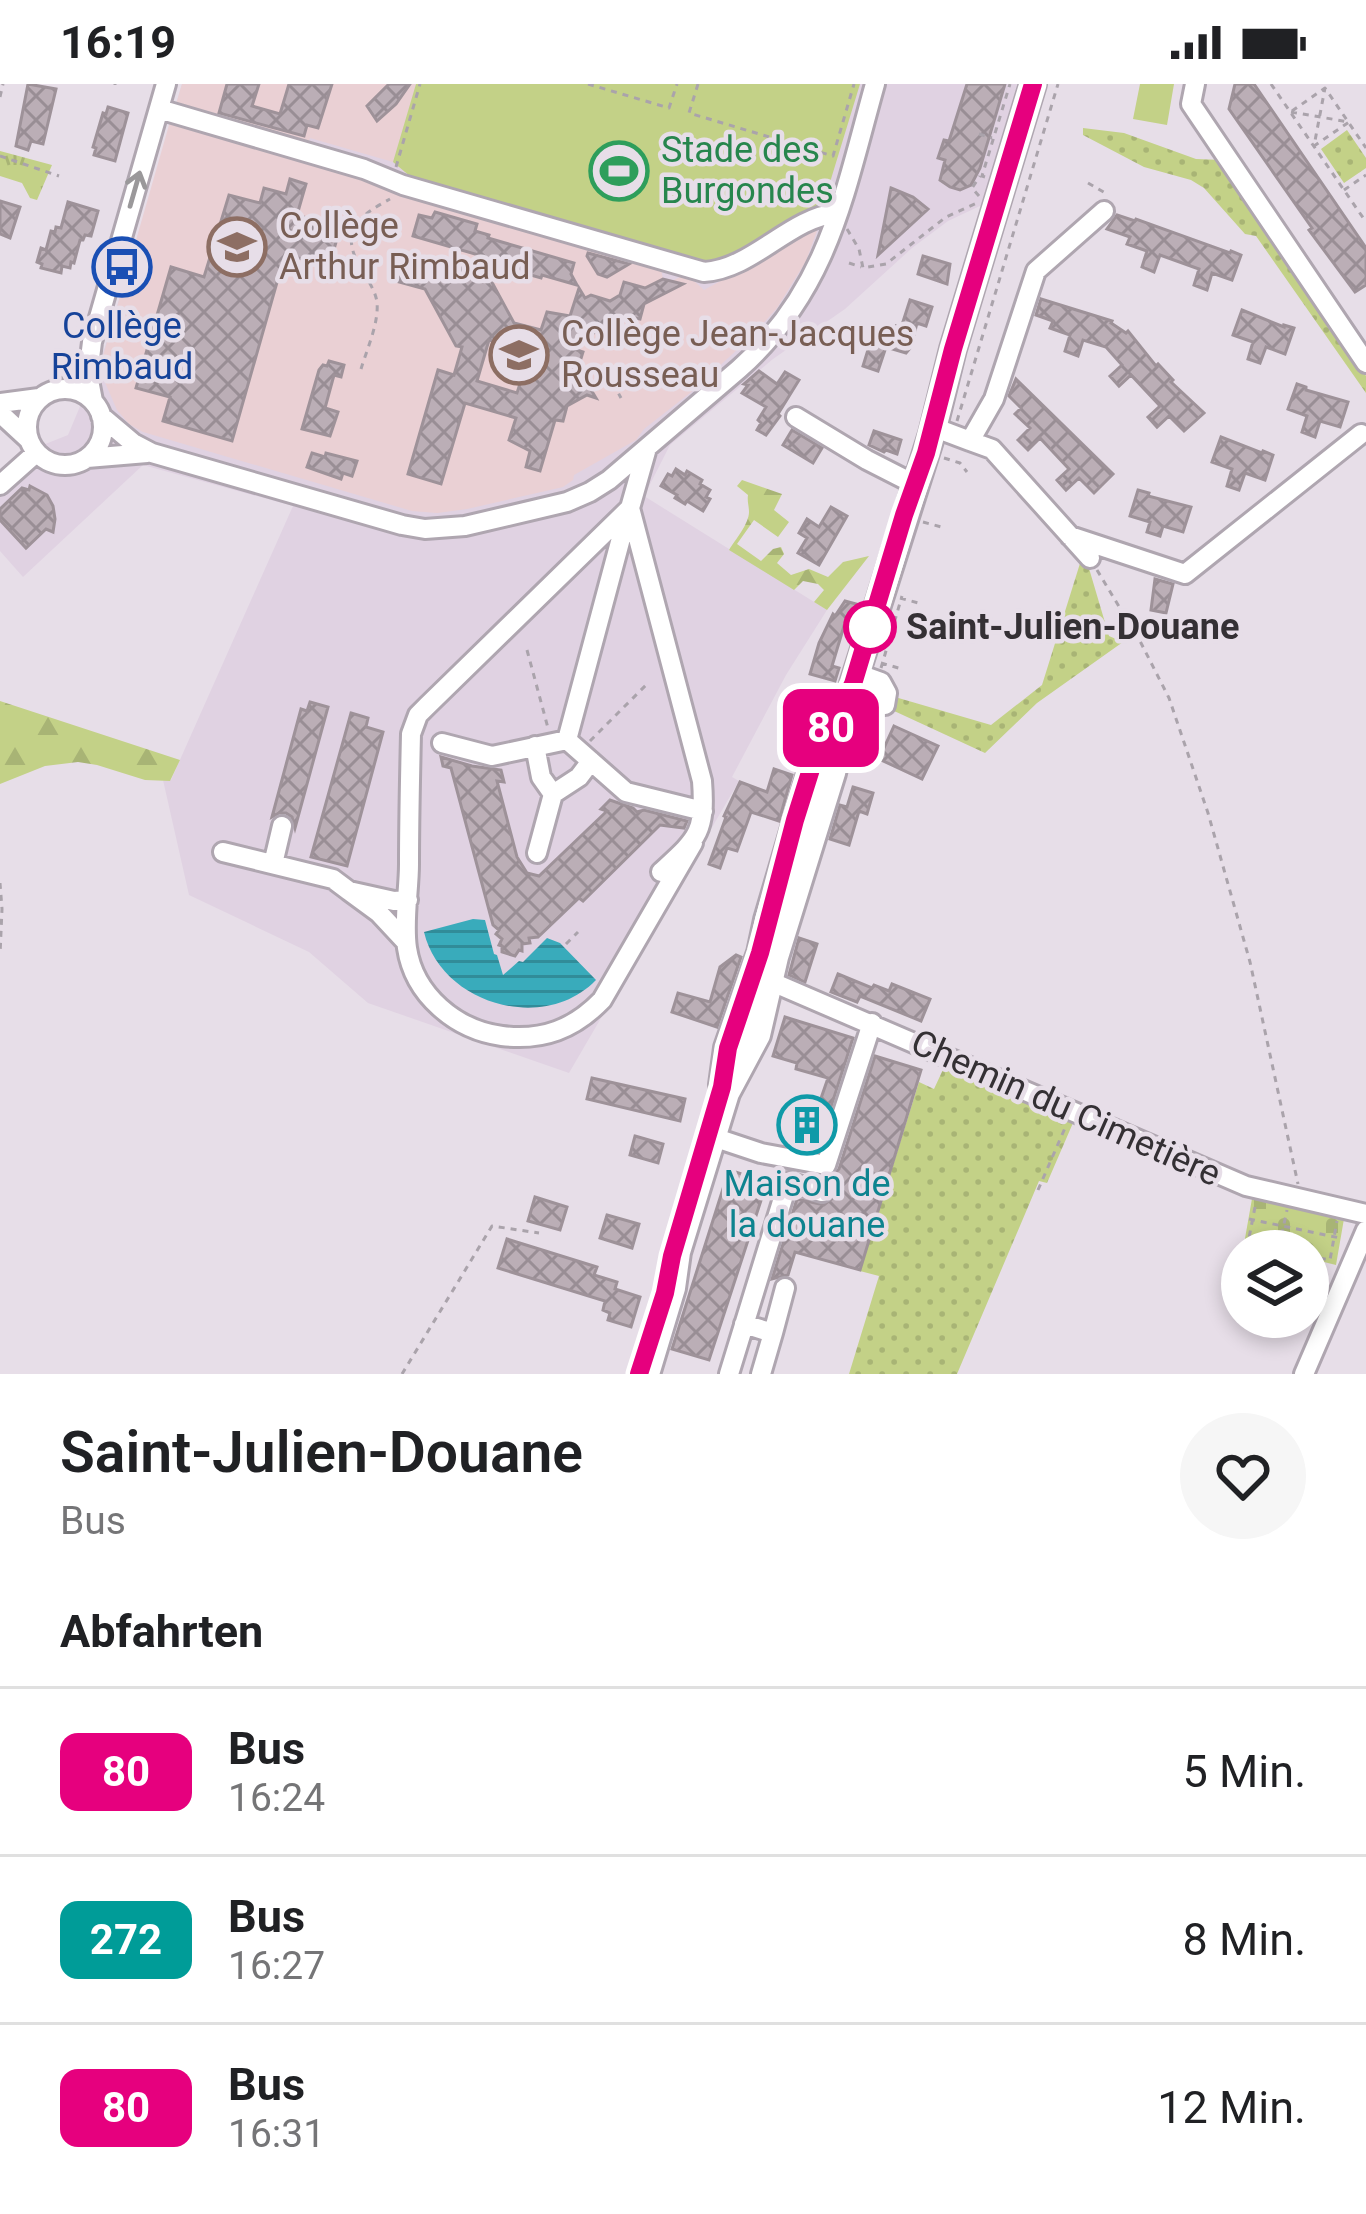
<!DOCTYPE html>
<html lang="de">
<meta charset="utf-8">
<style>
:root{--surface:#fff;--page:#f6f6f6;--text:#202124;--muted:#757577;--line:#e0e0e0}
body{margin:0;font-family:Roboto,sans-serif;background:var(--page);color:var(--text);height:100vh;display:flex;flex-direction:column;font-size:45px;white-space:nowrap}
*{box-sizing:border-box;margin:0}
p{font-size:39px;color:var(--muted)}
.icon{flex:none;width:66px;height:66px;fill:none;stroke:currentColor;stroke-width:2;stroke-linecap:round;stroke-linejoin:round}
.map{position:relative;height:1290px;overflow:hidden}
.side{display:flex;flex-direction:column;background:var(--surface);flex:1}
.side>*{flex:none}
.badge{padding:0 24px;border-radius:18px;font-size:42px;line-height:78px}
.buttons{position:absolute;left:1221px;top:1146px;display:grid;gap:24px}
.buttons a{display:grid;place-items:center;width:108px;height:108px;border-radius:50%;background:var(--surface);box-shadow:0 6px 18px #0003;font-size:60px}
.map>.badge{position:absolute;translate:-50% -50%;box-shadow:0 0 0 6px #fff}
h2{padding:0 60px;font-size:45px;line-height:108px}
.round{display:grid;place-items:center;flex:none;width:126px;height:126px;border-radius:63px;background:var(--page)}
.headline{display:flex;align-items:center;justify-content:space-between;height:204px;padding:0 60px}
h1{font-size:57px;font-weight:600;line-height:90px}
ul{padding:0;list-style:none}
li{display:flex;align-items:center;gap:36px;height:168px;padding:0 60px;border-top:3px solid var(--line)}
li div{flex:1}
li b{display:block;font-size:45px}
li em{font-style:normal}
li .badge{min-width:132px;font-weight:700;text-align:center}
.status{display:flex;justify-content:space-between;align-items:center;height:84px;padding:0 60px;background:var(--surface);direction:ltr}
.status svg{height:33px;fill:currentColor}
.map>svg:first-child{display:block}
.built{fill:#e0d2e2}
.education{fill:#ead0d4}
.grass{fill:url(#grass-dots)}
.forest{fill:url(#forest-firs)}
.cemetery{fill:url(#cemetery-stones)}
.park{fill:url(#park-tufts)}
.pitch{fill:#c3d187}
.water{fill:url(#water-rules)}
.building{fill:url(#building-cross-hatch);stroke:#9e9299;stroke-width:3;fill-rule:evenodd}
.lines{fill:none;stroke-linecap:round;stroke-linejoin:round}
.minor-casing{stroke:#afa6b0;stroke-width:24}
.major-casing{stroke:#afa6b0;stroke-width:30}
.path{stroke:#aaa3ab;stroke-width:3;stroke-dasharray:6 6;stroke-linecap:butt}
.minor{stroke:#fff;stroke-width:18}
.major{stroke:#fff;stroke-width:24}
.oneway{stroke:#9a989a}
.line-casing{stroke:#fff;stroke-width:27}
.line{stroke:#e6007e;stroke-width:18}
.stop-dot{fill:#fff;stroke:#e6007e;stroke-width:6}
.labels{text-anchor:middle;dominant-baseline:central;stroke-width:9;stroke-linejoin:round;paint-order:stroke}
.leisure-label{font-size:36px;fill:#27864d;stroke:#e7dee8;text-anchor:start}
.education-label{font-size:36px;fill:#785e54;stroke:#e7dee8;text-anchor:start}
.transit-label{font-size:36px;fill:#164399;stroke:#e7dee8}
.stop-label{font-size:36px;font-weight:bold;fill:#343034;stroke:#e7dee8;text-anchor:start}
.street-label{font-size:36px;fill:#343034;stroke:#e7dee8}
.culture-label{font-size:36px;fill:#0d838f;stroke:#e7dee8}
</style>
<div class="status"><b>16:19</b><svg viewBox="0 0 49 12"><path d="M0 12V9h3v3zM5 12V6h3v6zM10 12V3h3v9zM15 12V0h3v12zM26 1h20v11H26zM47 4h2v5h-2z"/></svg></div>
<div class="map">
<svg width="1366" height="1290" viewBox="0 0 1366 1290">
<defs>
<pattern id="grass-dots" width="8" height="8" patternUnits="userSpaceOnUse" patternTransform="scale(3)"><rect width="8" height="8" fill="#c3d187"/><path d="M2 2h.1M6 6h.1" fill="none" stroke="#a8b475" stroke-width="1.8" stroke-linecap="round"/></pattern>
<pattern id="forest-firs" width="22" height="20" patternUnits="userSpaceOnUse" patternTransform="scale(3)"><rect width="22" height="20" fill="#c3d187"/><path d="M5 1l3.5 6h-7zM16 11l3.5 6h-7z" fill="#a8b475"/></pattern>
<pattern id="cemetery-stones" width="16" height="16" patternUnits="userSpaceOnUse" patternTransform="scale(3)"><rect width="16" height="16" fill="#c3d187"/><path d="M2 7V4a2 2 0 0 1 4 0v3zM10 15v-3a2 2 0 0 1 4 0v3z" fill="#a8b475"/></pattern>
<pattern id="park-tufts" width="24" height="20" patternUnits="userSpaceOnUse" patternTransform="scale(3)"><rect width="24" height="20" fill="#c3d187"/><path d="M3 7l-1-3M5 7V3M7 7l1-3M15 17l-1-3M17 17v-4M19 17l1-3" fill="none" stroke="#a8b475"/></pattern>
<pattern id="water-rules" width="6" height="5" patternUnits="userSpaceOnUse" patternTransform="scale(3)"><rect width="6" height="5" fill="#39abbb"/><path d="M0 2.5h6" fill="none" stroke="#318c99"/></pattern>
<pattern id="building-cross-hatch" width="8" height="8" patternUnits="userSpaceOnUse" patternTransform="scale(3)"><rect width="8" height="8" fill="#bbaeb6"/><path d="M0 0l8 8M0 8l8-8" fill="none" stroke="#998e95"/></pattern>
</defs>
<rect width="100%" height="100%" fill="#e7dee8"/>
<path class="built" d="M182,0H1017L982,121L948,137L912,164L845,225L773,275L670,361L644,412L827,526L786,591L732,693L739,697L569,989L368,919L309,868L189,811L163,696H171L293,422L143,381L23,493L0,467V386L15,372L68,351L105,263Z"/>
<path class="education" d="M182,0H416L393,78L310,54L306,65L175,23Z
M171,34L362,91V94L398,105L403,114L417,111L660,180L663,195L672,197L682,192L692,195L704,206L818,144L806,177L777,224L752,252L690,309L644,345L636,356L574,391L573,396L563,403L467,425L437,429L412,427L143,348L129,340L117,326L104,296L103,272Z"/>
<path class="grass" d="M1083,44L1124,49L1196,75L1222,76L1366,292V309L1256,152L1245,150L1204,104L1191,96L1144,83L1083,51Z
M1347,46L1366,74V84L1344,99L1321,65Z
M1082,473L1088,481L1109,552L1123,558L1037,619L985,669L892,626L895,613L991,641L1042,601Z
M947,977L1076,1032L1047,1099L1039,1097L957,1290H849L879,1192L860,1187L919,998L934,1005Z"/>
<path class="forest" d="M742,396L782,410L774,426L789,438L778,453L754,436L737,460L761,477L773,465L781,463L784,470L777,479L791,491L809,485L828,493L843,478L869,472L827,526L814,518L824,506L818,500L803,497L794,506L729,466C735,456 749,440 749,428C749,422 747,417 748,411L737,402Z
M0,617L180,676L170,697L145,696L97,681L78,678L45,682L0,700Z"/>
<path class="cemetery" d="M1253,1109L1345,1129L1336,1181L1308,1174V1167H1276L1244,1160Z"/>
<path class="park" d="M0,67L52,81L37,116L30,114L22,99L0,92Z"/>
<path class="pitch" d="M416,0H860L824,118L808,130L719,178L706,179L639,158L411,93L393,78Z
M1140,0H1174L1167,41L1133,35Z"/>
<path class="water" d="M473,835L485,836L494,870L497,871L503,891L519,877L523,878L547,854L560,859L596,896C544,950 441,920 424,848Z"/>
<path class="building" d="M28,0L56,5L43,60L31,57L28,66L16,62Z
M227,0H259L252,22L280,30L289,0H332L318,44L307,41L304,52L219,29Z
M389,0H410L396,20L377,37L367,22Z
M967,0H1005L980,84L971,101L960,106L950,103L940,96L945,76L938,74L944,56L949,57Z
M1235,0H1254L1366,164V201L1355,208L1309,146L1312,144L1229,25Z
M108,23L128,29L115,77L94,71L96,64L93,63L103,29L106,30Z
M290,95L306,100L297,131L340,144L329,183L285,170L232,357L163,337L170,313L136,304L171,183L204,193L229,111L260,119L264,104L286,110Z
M891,104L913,113L928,125L878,171Z
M0,117L20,123L10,154L0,150Z
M68,118L98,127L91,152L85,151L83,156H80L74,179L71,178L70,184L62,182L61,189L41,184L42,180L37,178L41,164L46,166L51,147L55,148L56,143L61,144Z
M435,128L477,140L475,147L489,151L488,154L574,179L571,190L577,201L542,191L541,194L527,190L528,187L506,180L488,191L514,239L541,246L547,228L570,232L579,204L585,214L591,211L610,217L620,211L624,198L645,204L663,195L683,200L644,220L640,235L625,232L568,263L583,268L578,284L596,314L587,311L567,322L563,337L555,336L540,387L526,383L530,367L509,356L516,334L465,319L441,400L408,390L438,286L454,291L462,263L456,262L425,205L399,198L407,171L429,176L427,184L453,193L456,182L478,187L482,172L413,152L419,131L432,134ZM489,256L530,269L517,309L477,297Z
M1117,131L1135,137L1136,135L1230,169L1231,167L1241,171L1232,196L1212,189L1207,206L1194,201L1199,185L1160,171L1154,188L1142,183L1147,167L1127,160L1130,153L1107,145Z
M588,169L629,180L607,193L598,190L587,172Z
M923,172L950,180L947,200L918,190Z
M1041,215L1112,237L1111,239L1126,249L1128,247L1156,282L1158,280L1173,296L1171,298L1204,329L1184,347L1169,332L1157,343L1148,333L1160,322L1131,291L1119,302L1110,292L1122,281L1106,263L1083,256L1078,272L1065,267L1070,251L1050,244L1053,237L1036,231Z
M910,216L932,223L926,242L917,239L911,263L906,269L889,264L896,242L901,244Z
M1242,226L1284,243V241L1294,244L1285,270L1266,263L1260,279L1248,275L1253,258L1233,251Z
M871,256L887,260L878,287L863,282Z
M329,277L344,281L341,293L334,291L325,324L338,328L330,352L302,345L319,286L323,281L327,282Z
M759,287L777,300L785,288L799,296L778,330L780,332L766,351L757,346L761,339L758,336L766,323L742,309L748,301L744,300Z
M1016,295L1113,390L1094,409L1079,394L1066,406L1057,396L1069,385L1040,354L1028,366L1018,356L1030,344L1015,330L1021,324L1009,312Z
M1297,300L1306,303V306L1348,318L1340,343L1320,337L1315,353L1302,348L1307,332L1288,325Z
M792,346L822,364L813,379L783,361Z
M874,347L901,356L897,370L886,366L884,368L869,361Z
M1221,353L1262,369L1263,367L1273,371L1265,396L1245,389L1239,406L1227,402L1232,385L1212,378Z
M312,369L325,373L326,369L357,377L352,392L343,389L341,395L307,383Z
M676,385L685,391L687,387L702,396L700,400L710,406L706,413L710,415L703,427L687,417L685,420L675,414L677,411L661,402L668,390L672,392Z
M30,402L47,411L53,422L55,435L53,448L46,445L26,464L0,436V425L22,404L29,406Z
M1138,406L1149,409L1148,412L1191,423L1183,448L1163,442L1160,452L1147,448L1150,438L1130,432Z
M831,423L847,432L819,481L798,469L807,454L799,449L807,435L819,443Z
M1155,495L1173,500L1166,529L1151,526Z
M845,517L860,521L853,545L844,542L832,582L839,584L835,597L810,590L819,559L833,530L835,532Z
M310,618L328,623L295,744L292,733L286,729H279L272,733L301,625L307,627Z
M351,629L368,634L366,643L383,648L347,782L311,773Z
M894,642L938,662L922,695L879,675Z
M441,673L472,682L501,686L504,698L497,697L517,773L527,789L539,792L607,727L601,725L610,716L633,724L637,728L644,726L687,737L684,744L660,741L583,817L579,814L538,853L529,854L530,859L522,860V867L519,866L515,872L502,868V862L499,861L502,855L496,850L499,846L493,841L451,684L443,682Z
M774,685L792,691L779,737L751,728L737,767L727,764L720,784L709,780L726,733L724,732L740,698L767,708Z
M853,703L873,709L867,730L859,727L849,761L830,755L840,721L847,723Z
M799,854L817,860L805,898L789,891Z
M736,871L741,873L717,943L672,928L678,909L710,918L720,883Z
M838,890L872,904L874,901L889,907L892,900L930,915L921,937L860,912L857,918L831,908Z
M785,933L853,954L830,1026L818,1023L828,994L796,985L797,979L773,972Z
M875,972L921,986L860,1186L795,1168L788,1191L772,1195L797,1115L824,1121L834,1113L832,1100L823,1094L831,1093L839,1085Z
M592,994L685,1015L680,1037L587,1015Z
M635,1052L663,1060L658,1079L630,1071Z
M729,1086L767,1098L709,1276L672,1265Z
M535,1113L567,1123L560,1146L528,1137Z
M607,1131L639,1140L632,1164L600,1154Z
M507,1155L597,1183L594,1191L617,1198L615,1205L640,1213L631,1243L608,1236L610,1229L603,1226L605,1217L498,1184Z"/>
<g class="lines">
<defs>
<path id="minor" d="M1195,0L1191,20L1366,279
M159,25L364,85L403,101L704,188C753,185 789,134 837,129
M27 343a38 38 0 1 1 76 0a38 38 0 1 1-76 0Z
M93,317L88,291L92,258L166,0
M0,319L39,314
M0,329L28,355
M101,332L133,359L152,369L402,441L425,445L465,442L567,418L590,408L609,396L739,285C829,205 844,110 875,0
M796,333L867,376L916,401
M933,343L970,357L994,315L1036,187L1104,127
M970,357L992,365L1090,474
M647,364L630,424L702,697C706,749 697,755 661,788
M87,374L147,369
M0,401L36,369
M630,424L427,622L418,631L411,650C410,693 409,736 409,780C409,807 403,837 407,864C414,911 456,946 502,952C543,957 574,945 602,916L693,759
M1070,452L1185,490L1361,350
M856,589L881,598L887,609L885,621
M567,656L628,428
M442,659L492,672L567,656L626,708L703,727
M535,662L541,693L553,710
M223,768L333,795L349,807
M537,769L553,710L579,693L591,677
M273,780L282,742
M406,858L379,829L349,807L394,817L408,816
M772,898L1246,1102L1366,1130
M722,1056L761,1069L826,1081L872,939
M744,1240L773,1249L761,1290
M773,1249L785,1204
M729,1290L788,1098L822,1108
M1304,1290L1366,1146"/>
<path id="major" d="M722,1001L727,964L760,869L767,836L812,683L838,629
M647,1290L673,1204L678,1168L727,1009L758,951L776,873L833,689L853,600L932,350L953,265L1033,0"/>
</defs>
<use href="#minor" class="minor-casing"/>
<use href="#major" class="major-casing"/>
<path class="path" d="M588,0L669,24L677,0
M698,0L689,29L833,72L854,0
M1271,0L1366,138
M115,1V0
M0,13L3,0
M1292,27L1325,4L1366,64
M1291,28L1349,38L1314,62L1325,4
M979,50L992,54
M0,72L59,92
M396,83L420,0
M985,93L982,92L1010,0
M1088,99L1107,110
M1344,106L1366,91
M979,112L972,104L980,92
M847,145L859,165L863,184L886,180L946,133L977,119
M849,179L861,183
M361,285C367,265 379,239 377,218C375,205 366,194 360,183C339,146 359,132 390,115
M613,299L621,314
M51,306L72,282
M957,337L1058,0
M944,374L960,379L967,388
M923,438L945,444
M1097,486L1141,559L1169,614L1208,729L1250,878L1298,1100
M900,514L922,520
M527,566L548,644
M881,579L902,585
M881,584L902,512
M590,657L648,599
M0,799L2,825L0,871
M566,860L578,848
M1038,1106L1065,1044
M1255,1123L1248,1159L1287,1167
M1249,1135L1340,1154
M1279,1163L1287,1126
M1308,1172L1330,1176L1337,1137
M402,1290L492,1142L539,1149"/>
<use href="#minor" class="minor"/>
<use href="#major" class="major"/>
</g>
<defs><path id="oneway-shaft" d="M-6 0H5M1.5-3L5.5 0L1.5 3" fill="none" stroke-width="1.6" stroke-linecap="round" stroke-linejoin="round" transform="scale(3)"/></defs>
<use class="oneway" href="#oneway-shaft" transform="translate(135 105) rotate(-74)"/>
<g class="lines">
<defs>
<path id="line" d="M639,1290L665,1209L672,1172L722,1003L728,964L760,869L795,736L812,682L853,600L904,431L926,369L953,265L1033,0"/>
</defs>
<use href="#line" class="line-casing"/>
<use href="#line" class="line"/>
</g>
<defs>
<symbol id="stadium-ring" viewBox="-11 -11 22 22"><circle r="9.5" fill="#e7dee8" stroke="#2e9e5b" stroke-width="1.5"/><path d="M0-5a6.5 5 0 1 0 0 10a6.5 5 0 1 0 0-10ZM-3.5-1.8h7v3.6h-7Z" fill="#2e9e5b"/></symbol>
<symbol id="school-ring" viewBox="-11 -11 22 22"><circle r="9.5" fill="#e7dee8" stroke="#8d6e63" stroke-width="1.5"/><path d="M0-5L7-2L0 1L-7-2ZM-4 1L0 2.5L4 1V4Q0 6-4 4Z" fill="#8d6e63"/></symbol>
<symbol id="bus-ring" viewBox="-11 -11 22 22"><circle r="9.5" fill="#e7dee8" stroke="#1a4fb4" stroke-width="1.5"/><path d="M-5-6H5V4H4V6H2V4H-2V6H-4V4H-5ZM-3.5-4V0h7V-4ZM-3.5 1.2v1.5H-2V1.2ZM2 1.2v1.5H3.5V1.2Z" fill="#1a4fb4"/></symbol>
<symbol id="building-ring" viewBox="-11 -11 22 22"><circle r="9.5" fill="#e7dee8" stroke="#0f9aa8" stroke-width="1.5"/><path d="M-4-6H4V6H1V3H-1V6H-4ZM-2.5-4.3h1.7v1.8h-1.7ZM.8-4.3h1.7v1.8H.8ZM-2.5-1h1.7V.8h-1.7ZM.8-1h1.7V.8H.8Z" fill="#0f9aa8"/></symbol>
</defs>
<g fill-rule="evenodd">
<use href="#stadium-ring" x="586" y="54" width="66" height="66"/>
<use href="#school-ring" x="204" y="130" width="66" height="66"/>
<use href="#bus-ring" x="89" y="150" width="66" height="66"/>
<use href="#school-ring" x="486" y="238" width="66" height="66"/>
<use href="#building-ring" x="774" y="1008" width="66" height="66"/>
</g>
<circle class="stop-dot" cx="870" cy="543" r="24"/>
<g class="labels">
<g class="leisure-label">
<text x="661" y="66">Stade des<tspan x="661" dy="41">Burgondes</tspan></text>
</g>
<g class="education-label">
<text x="279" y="142">Collège<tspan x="279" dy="41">Arthur Rimbaud</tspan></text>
<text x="561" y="250">Collège Jean-Jacques<tspan x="561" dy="41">Rousseau</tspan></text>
</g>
<g class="transit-label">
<text x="122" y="242">Collège<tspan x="122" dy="41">Rimbaud</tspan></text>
</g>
<g class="stop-label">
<text x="906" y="543">Saint-Julien-Douane</text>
</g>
<g class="street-label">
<text transform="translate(1066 1024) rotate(24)">Chemin du Cimetière</text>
</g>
<g class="culture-label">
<text x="807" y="1100">Maison de<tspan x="807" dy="41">la douane</tspan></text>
</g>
</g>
</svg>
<div class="buttons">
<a><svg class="icon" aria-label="layers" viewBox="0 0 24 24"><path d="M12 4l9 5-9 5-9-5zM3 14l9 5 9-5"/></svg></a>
</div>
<b class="badge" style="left:831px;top:644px;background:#e6007e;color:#fff">80</b>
</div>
<section class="side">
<div class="headline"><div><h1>Saint-Julien-Douane</h1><p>Bus</p></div><a class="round"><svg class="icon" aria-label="heart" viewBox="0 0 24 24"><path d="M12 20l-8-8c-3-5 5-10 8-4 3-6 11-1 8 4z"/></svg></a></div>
<h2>Abfahrten</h2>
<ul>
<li><span class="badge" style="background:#e6007e;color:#fff">80</span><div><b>Bus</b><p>16:24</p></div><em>5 Min.</em></li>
<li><span class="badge" style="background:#009c98;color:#fff">272</span><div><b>Bus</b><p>16:27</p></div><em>8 Min.</em></li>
<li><span class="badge" style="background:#e6007e;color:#fff">80</span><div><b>Bus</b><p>16:31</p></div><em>12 Min.</em></li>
</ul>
</section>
